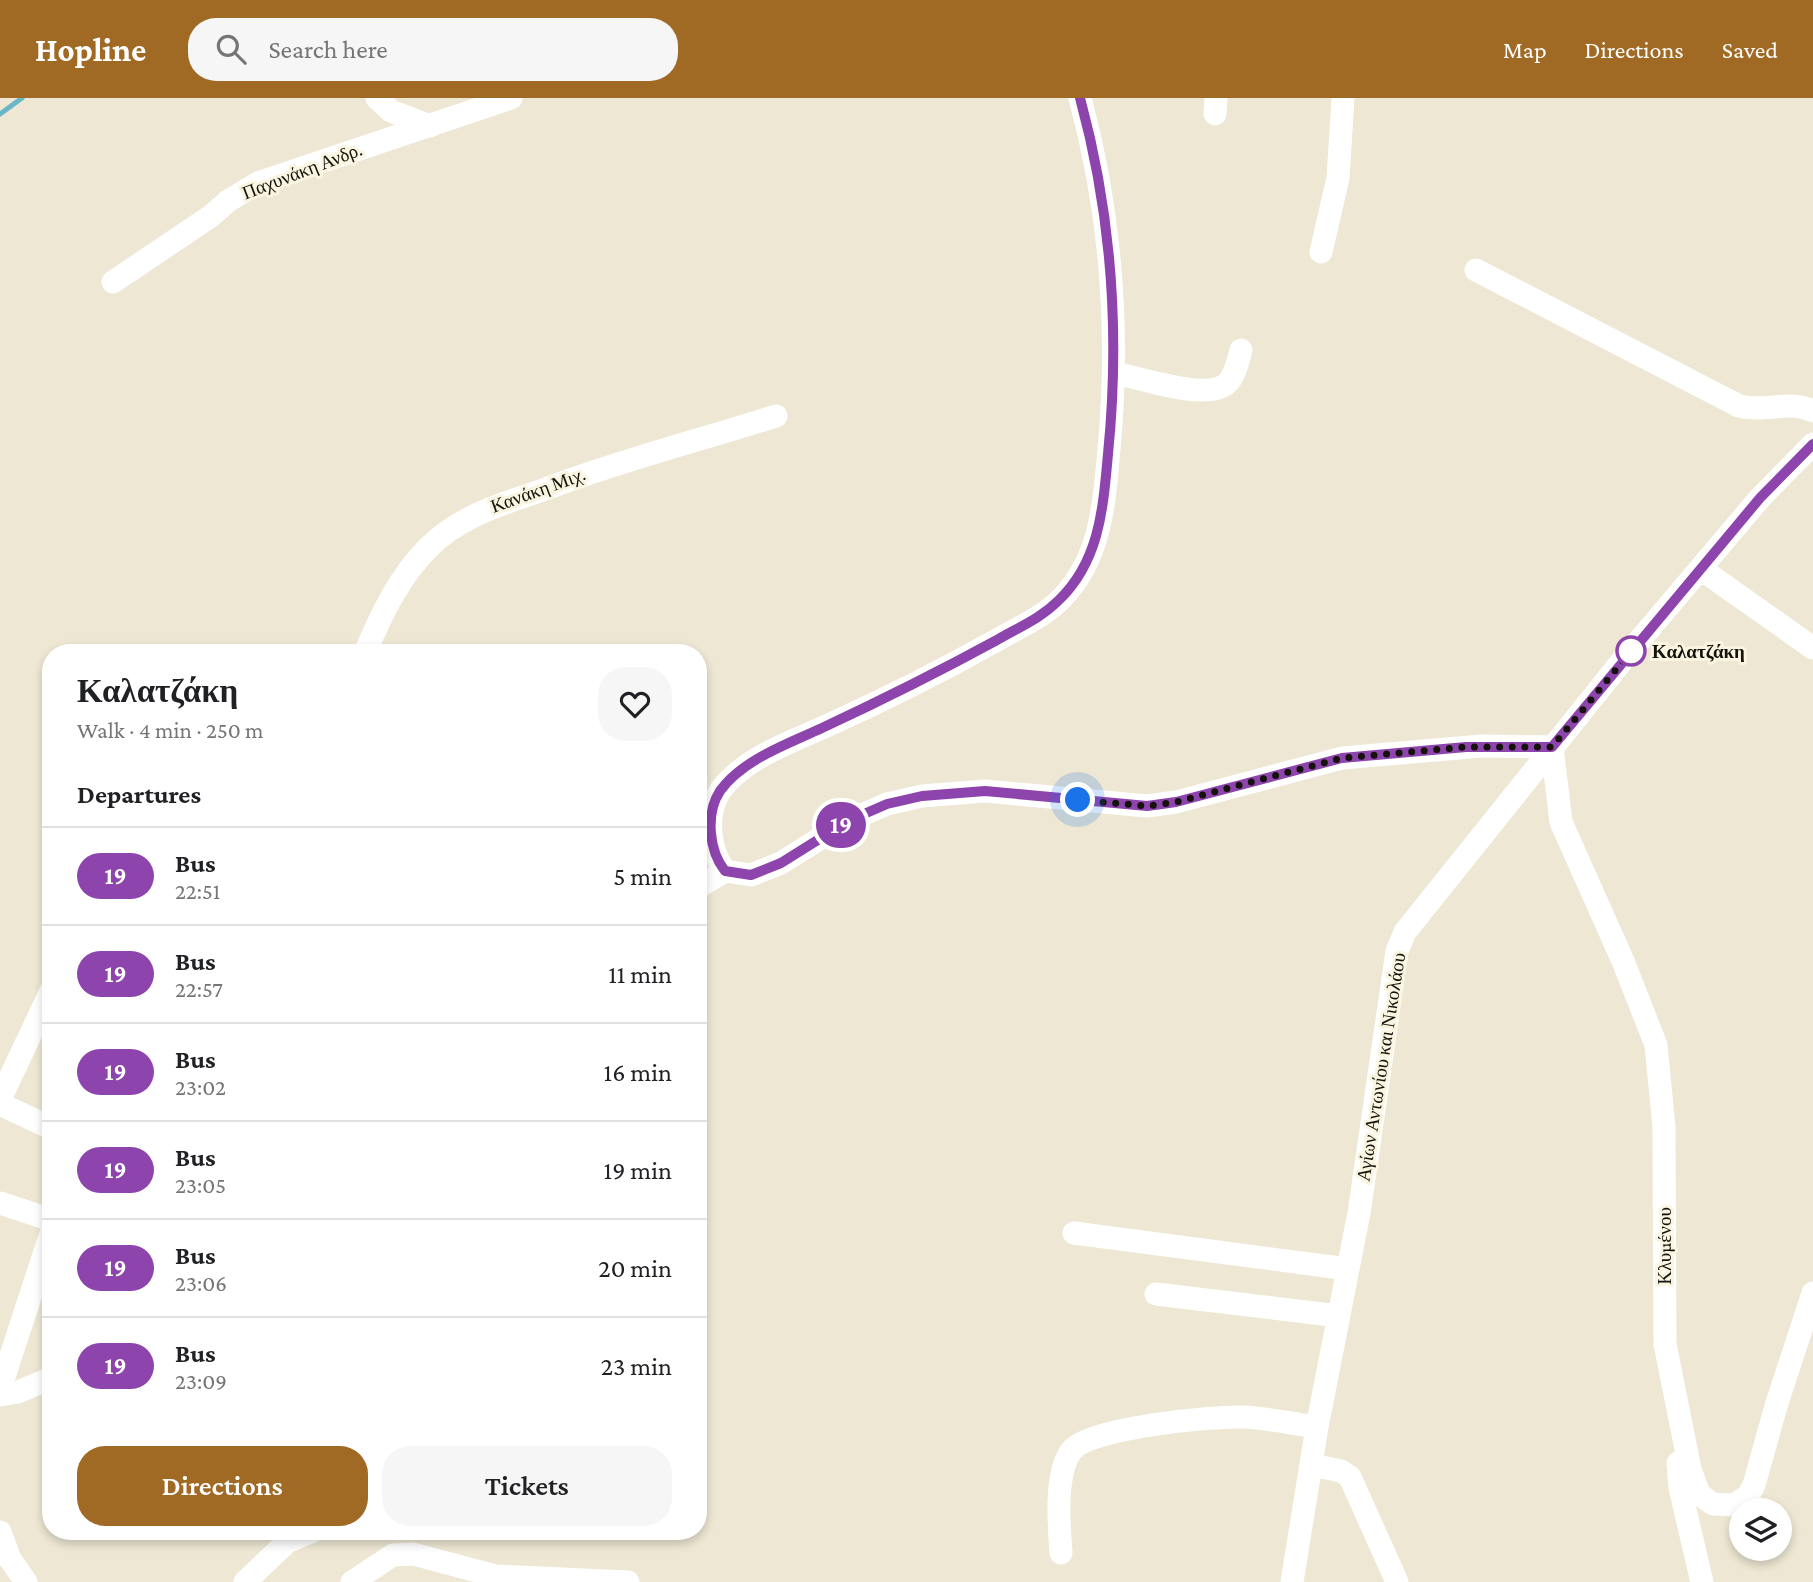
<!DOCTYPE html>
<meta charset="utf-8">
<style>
:root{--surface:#fff;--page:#f6f6f6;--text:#202124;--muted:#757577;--line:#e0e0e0;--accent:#a06a24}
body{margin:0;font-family:"Crimson Pro",serif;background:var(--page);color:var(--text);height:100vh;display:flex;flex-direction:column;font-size:26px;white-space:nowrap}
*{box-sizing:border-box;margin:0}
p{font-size:23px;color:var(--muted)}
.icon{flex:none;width:38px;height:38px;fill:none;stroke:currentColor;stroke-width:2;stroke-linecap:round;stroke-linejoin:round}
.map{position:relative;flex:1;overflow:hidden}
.side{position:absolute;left:42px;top:546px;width:665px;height:896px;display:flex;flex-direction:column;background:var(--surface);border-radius:28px;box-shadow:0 4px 10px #0003}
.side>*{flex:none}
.badge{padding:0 14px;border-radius:23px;font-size:24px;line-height:46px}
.controls{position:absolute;left:1729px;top:1400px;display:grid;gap:14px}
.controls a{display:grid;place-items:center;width:63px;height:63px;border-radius:50%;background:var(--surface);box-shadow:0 4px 10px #0003;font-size:35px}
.you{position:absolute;width:35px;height:35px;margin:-18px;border:5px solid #fff;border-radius:50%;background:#1a73e8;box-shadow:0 0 0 10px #1a73e833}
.map>.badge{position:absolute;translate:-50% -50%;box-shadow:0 0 0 4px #fff}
h2{padding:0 35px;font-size:26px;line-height:63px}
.round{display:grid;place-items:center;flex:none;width:74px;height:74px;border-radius:28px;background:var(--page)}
.overview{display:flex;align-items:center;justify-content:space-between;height:119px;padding:0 35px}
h1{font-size:33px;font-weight:600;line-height:52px}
.cta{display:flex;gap:14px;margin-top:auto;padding:14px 35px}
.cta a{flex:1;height:80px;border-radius:28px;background:var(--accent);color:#fff;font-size:28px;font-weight:600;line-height:80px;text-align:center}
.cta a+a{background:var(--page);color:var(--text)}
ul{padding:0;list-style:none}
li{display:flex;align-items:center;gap:21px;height:98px;padding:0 35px;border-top:2px solid var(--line)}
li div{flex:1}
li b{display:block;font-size:26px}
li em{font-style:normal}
li .badge{min-width:77px;font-weight:700;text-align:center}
header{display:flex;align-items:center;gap:42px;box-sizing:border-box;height:98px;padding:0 35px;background:var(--accent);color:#fff}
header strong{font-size:33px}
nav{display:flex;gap:38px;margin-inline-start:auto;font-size:24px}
.search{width:490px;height:63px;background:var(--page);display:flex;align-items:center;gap:18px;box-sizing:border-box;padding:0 24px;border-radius:28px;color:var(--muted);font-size:26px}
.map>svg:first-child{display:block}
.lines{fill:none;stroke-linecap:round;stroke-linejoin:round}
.stream{stroke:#68b6c6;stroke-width:5}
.minor{stroke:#fff;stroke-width:23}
.line-casing{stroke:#fff;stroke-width:16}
.line{stroke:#8e44ad;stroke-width:10}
.walk{stroke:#14120b;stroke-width:7;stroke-dasharray:0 12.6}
.stop-dot{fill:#fff;stroke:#8e44ad;stroke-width:3.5}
.labels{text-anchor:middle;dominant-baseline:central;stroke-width:6;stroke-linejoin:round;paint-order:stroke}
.street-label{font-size:19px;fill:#14120b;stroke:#faf5e0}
.stop-label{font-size:19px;font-weight:bold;fill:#14120b;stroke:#faf5e0;text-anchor:start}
</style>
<header>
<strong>Hopline</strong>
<div class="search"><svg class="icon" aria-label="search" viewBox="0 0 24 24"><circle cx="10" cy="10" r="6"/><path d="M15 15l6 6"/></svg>Search here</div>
<nav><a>Map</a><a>Directions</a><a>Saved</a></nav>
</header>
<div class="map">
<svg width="1813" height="1484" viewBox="0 0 1813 1484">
<rect width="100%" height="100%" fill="#ede7d3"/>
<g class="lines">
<path class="stream" d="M0,16L22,0"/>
<path class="minor" d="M377,0L391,13L430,28
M1080,0C1111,115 1120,232 1109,351C1104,405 1102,457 1063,499C1044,519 1021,528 997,542C940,574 882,603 822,630C788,645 743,661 720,693C705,716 709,753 725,773L751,777L781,765L848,723L887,706L922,698L985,693L1147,708L1176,704L1342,660L1482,648L1552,649
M1215,16L1216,0
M1321,154L1338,80L1343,0
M1476,172L1739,308C1768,315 1788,301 1813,313
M113,184L211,118L228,103L258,85L511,0
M1115,275C1140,280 1204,302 1225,287C1235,280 1238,263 1241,252
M1701,471L1813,550
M365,555C381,517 399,479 428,450C463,415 507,405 551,389C625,361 701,342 776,318
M1552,649L1561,724L1623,863L1656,947L1664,1029L1665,1246L1690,1371L1699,1396L1713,1406L1734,1407L1748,1398L1754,1387L1776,1308L1813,1195
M698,789L725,773
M0,1001L51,893
M0,1006L51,1030
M0,1105L51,1122
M1074,1135L1348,1171
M1156,1196L1339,1218
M0,1291L51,1135
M0,1297L18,1294L51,1280
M1678,1365L1680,1390L1702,1484
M1312,1367L1341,1373L1350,1379L1397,1484
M0,1434L10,1461L26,1484
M1061,1455C1059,1428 1054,1372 1073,1351C1092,1330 1211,1318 1243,1319C1268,1320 1293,1326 1317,1329
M245,1484L287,1444L313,1433
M352,1484L393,1457L413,1456L496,1478L628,1484
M1292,1484L1317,1329L1359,1115L1397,853L1405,834L1622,563L1760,400L1813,346"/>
</g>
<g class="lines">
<defs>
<path id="line" d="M1080,0C1112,117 1120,236 1108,356C1103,410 1100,462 1059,502C1040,521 1019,529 997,542C940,573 882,602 822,630C788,646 743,661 720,693C705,716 709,753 725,773L751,777L781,765L848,723L887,706L922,698L985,693L1147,708L1176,704L1342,660L1466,649H1552L1760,400L1813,346"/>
</defs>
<use href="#line" class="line-casing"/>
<use href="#line" class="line"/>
<path class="walk" d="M1078,702L1147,708L1176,704L1342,660L1466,649H1552L1638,545L1631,553"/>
</g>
<circle class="stop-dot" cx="1631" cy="553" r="14"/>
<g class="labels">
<g class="street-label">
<text transform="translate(302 73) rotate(-21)">Παχυνάκη Ανδρ.</text>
<text transform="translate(538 392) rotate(-20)">Κανάκη Μιχ.</text>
<text transform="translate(1381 969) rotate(-81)">Αγίων Αντωνίου και Νικολάου</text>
<text transform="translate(1664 1148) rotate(-90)">Κλυμένου</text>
</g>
<g class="stop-label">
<text x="1652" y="553">Καλατζάκη</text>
</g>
</g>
</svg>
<div class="controls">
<a><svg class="icon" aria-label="layers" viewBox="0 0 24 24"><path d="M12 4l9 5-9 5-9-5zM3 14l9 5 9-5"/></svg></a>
</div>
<div class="you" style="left:1078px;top:702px"></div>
<b class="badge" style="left:841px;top:727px;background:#8e44ad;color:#fff">19</b>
<section class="side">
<div class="overview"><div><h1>Καλατζάκη</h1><p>Walk · 4 min · 250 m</p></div><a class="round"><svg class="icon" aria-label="heart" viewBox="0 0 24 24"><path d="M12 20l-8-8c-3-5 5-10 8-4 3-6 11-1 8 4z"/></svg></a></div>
<h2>Departures</h2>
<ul>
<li><span class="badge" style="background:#8e44ad;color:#fff">19</span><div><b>Bus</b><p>22:51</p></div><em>5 min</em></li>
<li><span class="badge" style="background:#8e44ad;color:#fff">19</span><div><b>Bus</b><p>22:57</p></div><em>11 min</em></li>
<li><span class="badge" style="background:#8e44ad;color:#fff">19</span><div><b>Bus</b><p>23:02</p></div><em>16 min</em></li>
<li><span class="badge" style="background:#8e44ad;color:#fff">19</span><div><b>Bus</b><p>23:05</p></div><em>19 min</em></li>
<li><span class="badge" style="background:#8e44ad;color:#fff">19</span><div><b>Bus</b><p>23:06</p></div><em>20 min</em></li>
<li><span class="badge" style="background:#8e44ad;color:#fff">19</span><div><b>Bus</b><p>23:09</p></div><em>23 min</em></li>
</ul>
<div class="cta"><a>Directions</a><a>Tickets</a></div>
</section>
</div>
